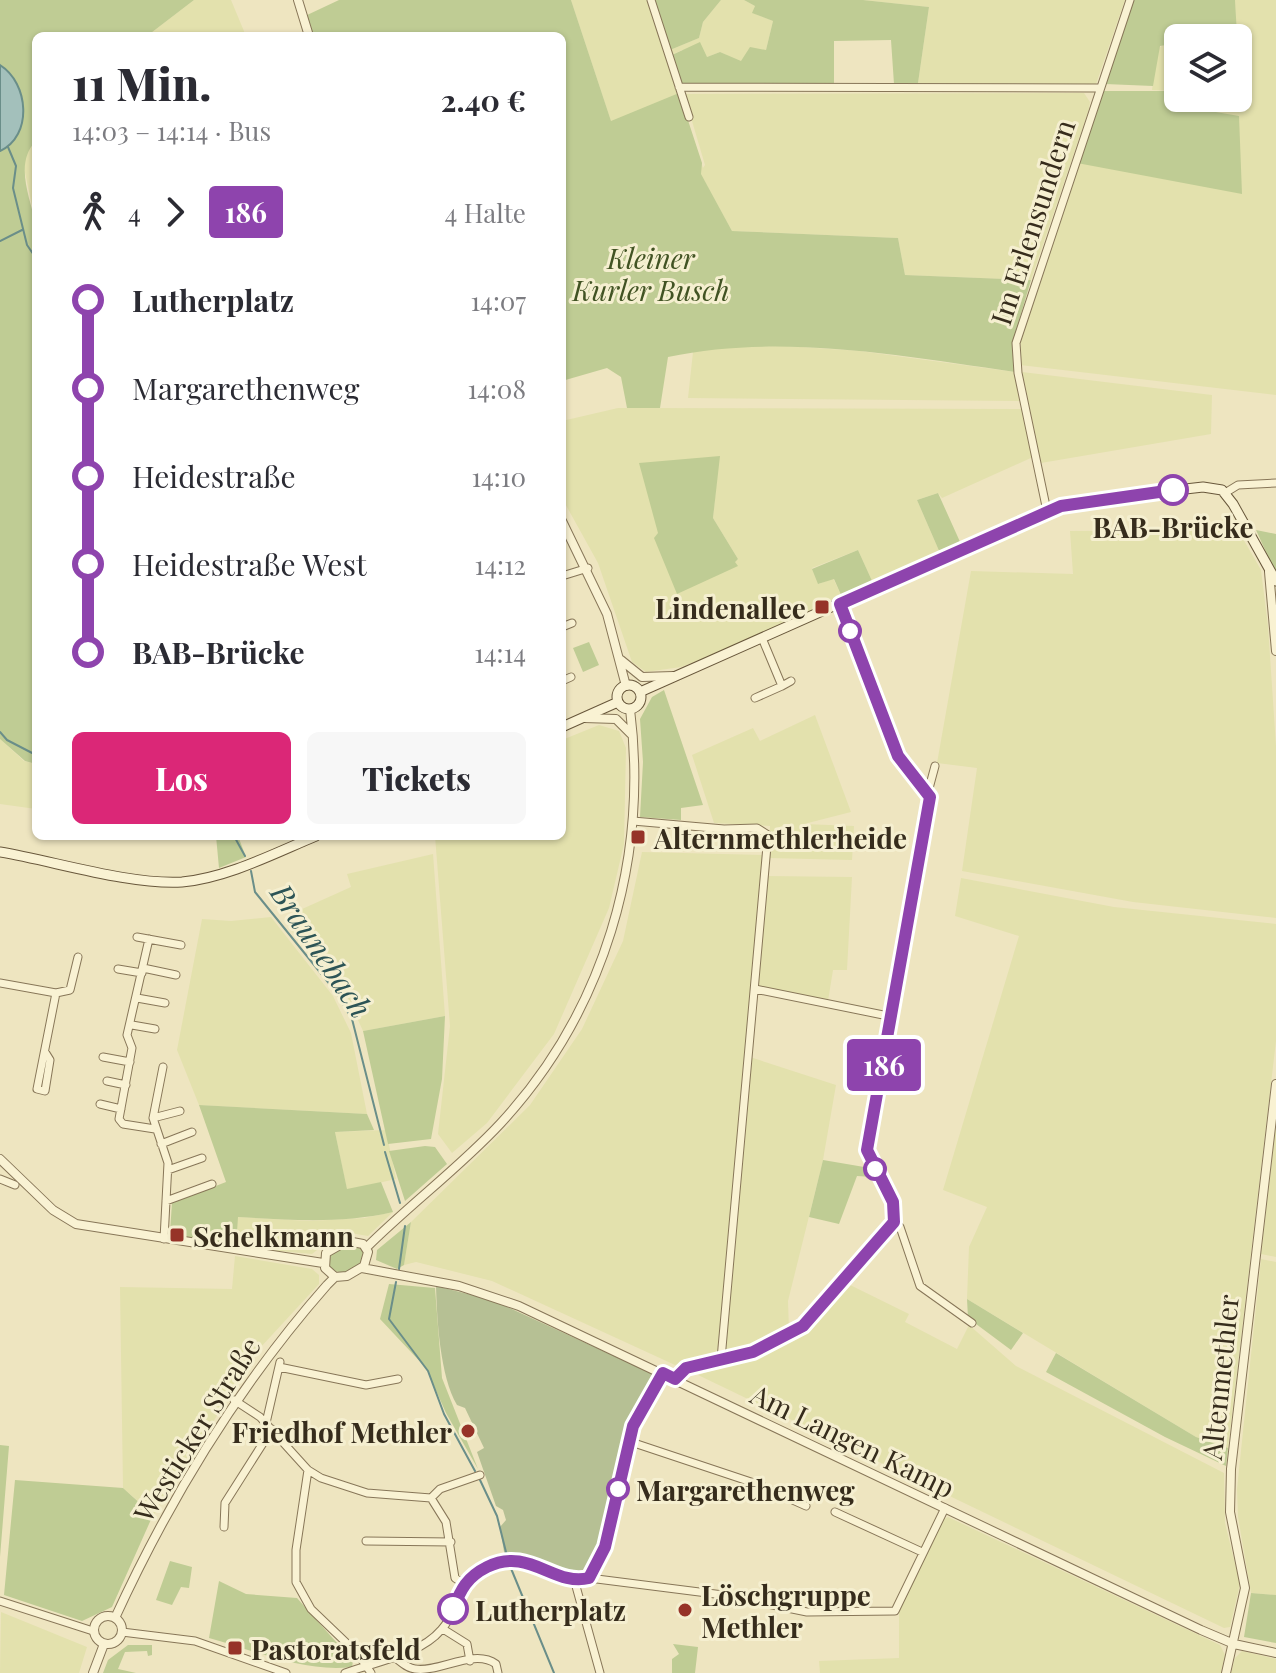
<!DOCTYPE html>
<html lang="de">
<meta charset="utf-8">
<style>
:root{--surface:#fff;--page:#f7f7f7;--text:#2b2b33;--muted:#7c7c81;--accent:#db2777}
body{margin:0;font-family:"Playfair Display",serif;background:var(--page);color:var(--text);height:100vh;display:flex;flex-direction:column;font-size:30px;white-space:nowrap}
*{box-sizing:border-box;margin:0}
p{font-size:26px;color:var(--muted)}
.icon{flex:none;width:44px;height:44px;fill:none;stroke:currentColor;stroke-width:2;stroke-linecap:round;stroke-linejoin:round}
.map{position:relative;flex:1;overflow:hidden}
.sheet{position:absolute;left:32px;top:32px;width:534px;height:808px;display:flex;flex-direction:column;background:var(--surface);border-radius:12px;box-shadow:0 2px 6px #0004}
.sheet>*{flex:none}
.badge{padding:0 16px;border-radius:6px;font-size:28px;line-height:52px}
.fabs{position:absolute;left:1164px;top:24px;display:grid;gap:16px}
.fabs a{display:grid;place-items:center;width:88px;height:88px;border-radius:12px;background:var(--surface);box-shadow:0 2px 6px #0004;font-size:40px}
.map>.badge{position:absolute;translate:-50% -50%;box-shadow:0 0 0 4px #fff}
.legs{display:flex;align-items:center;gap:12px;height:88px;padding:0 40px;font-size:26px}
.legs p{margin-inline-start:auto}
.head{display:flex;align-items:center;justify-content:space-between;height:136px;padding:0 40px}
h1{font-size:44px;font-weight:800;line-height:60px}
.button{display:flex;gap:16px;margin-top:auto;padding:16px 40px}
.button a{flex:1;height:92px;border-radius:12px;background:var(--accent);color:#fff;font-size:32px;font-weight:800;line-height:92px;text-align:center}
.button a+a{background:var(--page);color:var(--text)}
ul{padding:0 40px;list-style:none}
li{display:flex;align-items:center;gap:28px;height:88px;font-size:30px}
li i{display:grid;place-items:center;width:12px;height:100%;margin:0 10px;background:currentColor}
li i::after{content:'';width:20px;height:20px;margin:-10px;border:6px solid;border-radius:50%;background:var(--surface)}
li p{margin-inline-start:auto}
li:first-child i{background:linear-gradient(#0000 50%,currentColor 0)}
li:last-child i{background:linear-gradient(currentColor 50%,#0000 0)}
.map>svg:first-child{display:block}
.farmland{fill:#e3e1ad;fill-rule:evenodd}
.green{fill:#bfcc94}
.cemetery{fill:#b6c094}
.water{fill:#a3c0bb;stroke:#6a8e89;stroke-width:2}
.lines{fill:none;stroke-linecap:round;stroke-linejoin:round}
.stream{stroke:#6a8e89;stroke-width:2}
.minor-casing{stroke:#877658;stroke-width:9}
.tertiary-casing{stroke:#877658;stroke-width:10}
.secondary-casing{stroke:#68573b;stroke-width:11}
.minor{stroke:#f9f2d3;stroke-width:7}
.tertiary{stroke:#f9f2d3;stroke-width:8}
.secondary{stroke:#f9f2d3;stroke-width:9}
.line-1-casing{stroke:#fff;stroke-width:18}
.line-1{stroke:#8e44ad;stroke-width:12}
.stop-1-dot{fill:#fff;stroke:#8e44ad;stroke-width:4}
.poi-dot{fill:#963328;stroke:#f5efd0;stroke-width:3}
.labels{text-anchor:middle;dominant-baseline:central;stroke-width:6;stroke-linejoin:round;paint-order:stroke}
.street-label{font-size:28px;fill:#362c1c;stroke:#f5efd0}
.park-label{font-size:28px;font-style:italic;fill:#415323;stroke:#f5efd0}
.stop-label{font-size:28px;font-weight:bold;fill:#362c1c;stroke:#f5efd0;text-anchor:start}
.poi-label{font-size:28px;font-weight:bold;fill:#362c1c;stroke:#f5efd0;text-anchor:start}
.water-label{font-size:30px;font-style:italic;fill:#2c5456;stroke:#f5efd0}
</style>
<div class="map">
<svg width="1276" height="1673" viewBox="0 0 1276 1673">
<rect width="100%" height="100%" fill="#eee5c0"/>
<path class="farmland" d="M194,0H231L246,36H147Z
M571,0H649L703,168L705,165L684,94L1084,93L1090,102L1089,109L1031,280L905,275L898,238L732,231L700,173L633,188Z
M721,0H744L755,6L753,13L773,21L766,50L741,62L720,52L707,57L682,50L672,55L670,50L699,38L703,22Z
M863,0H1125L1096,84L918,83L929,7Z
M1235,0H1276V395L1020,365L1021,334L1077,163L1180,106L1179,98H1238V38H1211L1213,34L1236,35Z
M1165,43H1178V91L1152,90L1156,51Z
M36,141V225L23,163L25,152Z
M786,346L860,351L1015,372L1021,401L688,398L693,352L718,347Z
M1022,372L1212,395L1211,434L1041,463Z
M618,408L1023,409L1033,457L942,498L938,493L917,500L940,553L873,583L858,550L812,568L819,584L833,578L842,597L725,651L681,667L646,672L632,662L598,563L562,498V421ZM719,457L713,518L738,559L734,562L659,533Z
M1238,530L1261,570L1268,626L1276,746V918L1133,902L962,871L977,768L937,763L971,571L1073,574L1070,531Z
M815,715L851,812L804,824L854,826L852,860L769,858L770,826L714,823L692,755L753,728L760,741Z
M599,725L619,731L626,748L624,844L609,908L554,1034L487,1123L452,1153L438,1134L450,1026L435,836H562V740Z
M0,739L24,761L36,764V809L0,804Z
M642,852L765,855L718,1347L715,1355L675,1365L492,1281L416,1262L404,1265L411,1222L530,1105L582,1029L623,941Z
M433,854L445,1016L363,1031L347,996L290,929L291,914L351,887L347,874Z
M767,876L852,877L847,970H833L828,1001L757,986Z
M961,878L1114,907L1276,924V1041L1228,1448L1196,1437L967,1299L969,1247L987,1207L943,1190L1019,936L955,916Z
M271,917L333,996L351,1033L367,1114L199,1105L177,1050L202,919L231,921Z
M750,1057L836,1085L823,1160L788,1301L789,1330L761,1345L724,1353Z
M1276,1125V1257L1261,1254Z
M386,1130L396,1179L347,1190L335,1132Z
M393,1212L368,1236L350,1233L327,1242L312,1254L236,1247L237,1217L310,1221L364,1218Z
M235,1256L312,1269L319,1275V1284L260,1348L154,1515L123,1488L120,1287L232,1289Z
M1261,1259L1276,1262V1595L1251,1593L1238,1517L1237,1489Z
M846,1283L909,1314L905,1322L957,1349L969,1325L1016,1366L1224,1473L1225,1523L1240,1584L1230,1627L1224,1628L698,1375L770,1352L808,1329Z
M948,1517L1220,1645L1225,1655L1221,1673H820L819,1661L899,1658V1609L941,1521Z
M1,1612L87,1647L79,1673H0Z
M1242,1651L1276,1659V1673H1231L1235,1658Z"/>
<path class="green" d="M0,0H194L147,36H36V141C14,163 30,197 36,225V764L25,761L0,739V151C32,136 28,83 0,65Z
M339,0H571L611,121L679,93L702,163L701,174L732,231L898,238L905,275L1031,280L1013,341L1015,372C900,356 782,333 668,357L660,408H627L621,377L607,368L562,381V36H312L305,16Z
M655,0H721L703,22L699,38L670,50Z
M744,0H863L929,7L918,83L894,84L891,40L834,41V83L681,85L672,55L700,42L707,57L720,52L741,61L750,47L766,50L773,21L752,13L755,6Z
M1133,0H1235L1237,35L1178,38V43L1160,46L1153,86L1105,84Z
M1102,91H1178L1181,106L1239,116L1242,194L1077,163Z
M720,456L713,518L738,559L735,562L738,566L677,594L654,538L658,533L639,463Z
M938,493L961,544L940,553L917,500Z
M1256,530L1276,534V574Z
M858,550L873,583L842,597L834,579L818,584L812,569Z
M589,642L599,665L583,672L573,648Z
M664,690L703,805L681,808V820L640,817L643,762L640,719L652,697Z
M216,836H238L246,857L219,868Z
M445,1016L442,1079L431,1139L388,1144L363,1031Z
M199,1105L367,1114L374,1130L335,1132L347,1189L381,1182L393,1212C341,1224 290,1220 238,1217L236,1247L179,1237L170,1232L172,1203L226,1182Z
M425,1146L435,1147L447,1164L405,1201L389,1151Z
M823,1160L870,1168L873,1177L857,1176L839,1224L809,1217Z
M411,1222L404,1265L397,1269L376,1260L377,1250Z
M351,1243L359,1245L365,1253L360,1265L343,1273L330,1270L327,1259L330,1253Z
M389,1284L435,1288L442,1378L478,1469L446,1413L426,1368L380,1319Z
M967,1299L1023,1333L1011,1350L968,1318Z
M1056,1353L1196,1437L1228,1448L1226,1466L1165,1437L1046,1372Z
M0,1445L9,1446L0,1557Z
M15,1480L123,1488L153,1515L112,1607L82,1621L4,1595Z
M170,1561L192,1567L189,1588L181,1587L172,1605L156,1600Z
M219,1581L246,1594L297,1598L353,1661L352,1667C305,1673 253,1650 209,1638Z
M1251,1593L1276,1595V1643L1244,1637Z
M673,1644L698,1647L695,1673H672V1659L679,1654Z
M128,1645H152V1655L148,1656L147,1651L125,1652L118,1669L136,1673H103L108,1660Z"/>
<path class="cemetery" d="M436,1286L492,1300L653,1374L638,1403L593,1570L585,1575L522,1556L505,1558L500,1527L506,1520L503,1510L496,1506L477,1452L484,1448L465,1408L457,1405C440,1376 437,1320 436,1286Z"/>
<path class="water" d="M0,65C29,83 33,136 0,151Z"/>
<g class="lines">
<path class="stream" d="M8,147L16,166L13,188L27,245L36,258
M0,241L22,230
M0,732L7,740L36,755
M234,836L245,856
M251,871L255,892L336,992L352,1019L384,1145
M385,1152L400,1203
M399,1269L405,1226
M396,1282L389,1319L428,1371L444,1414L475,1471
M480,1480L497,1516L508,1560
M510,1566L554,1673"/>
<defs>
<path id="minor" d="M651,0L689,117
M679,87L1099,88
M1225,493L1238,485L1276,483
M1047,511L1018,373L1016,343L1130,0
M562,576L588,568
M562,627L572,623
M762,638L782,686L791,681
M562,681L571,677
M755,698L782,686
M928,792L935,766
M633,821L724,829L757,828L768,835L721,1359
M137,937L181,945
M149,939L127,1035L132,1048L119,1119L123,1124L155,1129
M143,968L176,975
M118,969L142,973
M0,983L56,993L37,1089L45,1091L50,1060L45,1052
M755,989L893,1017
M56,993L70,990L78,957
M137,998L165,1003
M132,1025L155,1029
M103,1057L130,1062
M163,1067L153,1118L168,1163L164,1239
M107,1081L126,1085
M100,1104L121,1109
M153,1118L180,1111
M161,1144L192,1132
M168,1170L202,1158
M0,1179L15,1185
M166,1201L212,1184
M894,1222L900,1227L920,1286L972,1323
M279,1367L366,1385L398,1379
M675,1379L686,1368L753,1352L803,1326L894,1222L893,1202L867,1150L930,797L898,756L840,604
M234,1400L260,1417L308,1470L321,1478L367,1493L431,1498L446,1522L455,1578L464,1584
M266,1423L280,1362
M628,1441L757,1484L806,1506
M308,1470L296,1550V1582L311,1609L358,1654L371,1673
M431,1498L440,1489L480,1475
M835,1512L922,1552
M224,1527L225,1503L272,1429
M366,1541L451,1542
M589,1578L723,1595L807,1612L895,1611L945,1508
M574,1579L600,1673
M0,1601L93,1631
M443,1629L467,1644L470,1661
M122,1632L195,1641L286,1673
M393,1656C400,1661 406,1668 415,1669C439,1673 474,1648 496,1664L498,1673
M345,1673C375,1662 420,1655 441,1630C464,1605 454,1580 493,1565C529,1551 557,1587 589,1578L605,1547L633,1426L663,1373"/>
<path id="tertiary" d="M298,0L309,36
M562,521L607,614L626,686
M1269,572L1276,651
M621,660L642,677L673,676
M584,718L616,719L631,734
M0,1159L53,1210L76,1224L323,1263
M366,1248C409,1205 459,1168 500,1124C604,1012 649,860 630,709
M362,1268L459,1286L519,1306L1201,1630L1234,1644L1276,1653
M94 1630a14 14 0 1 1 28 0a14 14 0 1 1-28 0Z
M115,1618C171,1496 238,1386 327,1285L335,1277L347,1276L364,1266L368,1252L363,1244L347,1241L326,1253L325,1268L335,1277
M93,1673L104,1644
M1226,1673L1245,1588L1230,1512L1231,1469L1276,1084"/>
<path id="secondary" d="M617 697a12 12 0 1 1 24 0a12 12 0 1 1-24 0Z
M640,692L1047,511L1080,501L1203,487L1222,490L1233,504L1276,581
M562,727L618,702
M0,852C54,861 129,885 182,882C227,878 275,853 316,836"/>
</defs>
<use href="#minor" class="minor-casing"/>
<use href="#tertiary" class="tertiary-casing"/>
<use href="#secondary" class="secondary-casing"/>
<use href="#minor" class="minor"/>
<use href="#tertiary" class="tertiary"/>
<use href="#secondary" class="secondary"/>
</g>
<g class="lines">
<defs>
<path id="line-1" d="M453,1609C461,1589 467,1577 487,1567C529,1546 554,1587 589,1578L605,1547L633,1426L663,1373L675,1379L686,1368L753,1352L803,1326L894,1222L893,1202L867,1150L930,797L898,756L840,604L1061,506L1173,490"/>
</defs>
<use href="#line-1" class="line-1-casing"/>
<use href="#line-1" class="line-1"/>
</g>
<g class="stop-1-dot">
<circle cx="1173" cy="490" r="14"/>
<circle cx="850" cy="631" r="10"/>
<circle cx="875" cy="1169" r="10"/>
<circle cx="618" cy="1489" r="10"/>
<circle cx="453" cy="1609" r="14"/>
</g>
<g class="poi-dot">
<rect x="814" y="599" width="16" height="16" rx="4"/>
<rect x="630" y="829" width="16" height="16" rx="4"/>
<rect x="169" y="1227" width="16" height="16" rx="4"/>
<circle cx="468" cy="1431" r="8"/>
<circle cx="685" cy="1610" r="8"/>
<rect x="227" y="1640" width="16" height="16" rx="4"/>
</g>
<g class="labels">
<g class="street-label">
<text transform="translate(1032 222) rotate(-72)">Im Erlensundern</text>
<text transform="translate(1219 1377) rotate(-84)">Altenmethler</text>
<text transform="translate(196 1429) rotate(-58)">Westicker Straße</text>
<text transform="translate(853 1440) rotate(26)">Am Langen Kamp</text>
</g>
<g class="park-label">
<text x="651" y="257">Kleiner<tspan x="651" dy="32">Kurler Busch</tspan></text>
</g>
<g class="stop-label">
<text x="1173" y="526" text-anchor="middle">BAB-Brücke</text>
<text x="636" y="1489">Margarethenweg</text>
<text x="475" y="1609">Lutherplatz</text>
</g>
<g class="poi-label">
<text x="806" y="607" text-anchor="end">Lindenallee</text>
<text x="654" y="837">Alternmethlerheide</text>
<text x="193" y="1235">Schelkmann</text>
<text x="452" y="1431" text-anchor="end">Friedhof Methler</text>
<text x="701" y="1594">Löschgruppe<tspan x="701" dy="32">Methler</tspan></text>
<text x="251" y="1648">Pastoratsfeld</text>
</g>
<g class="water-label">
<text transform="translate(322 950) rotate(56)">Braunebach</text>
</g>
</g>
</svg>
<div class="fabs">
<a><svg class="icon" aria-label="layers" viewBox="0 0 24 24"><path d="M12 4l9 5-9 5-9-5zM3 14l9 5 9-5"/></svg></a>
</div>
<b class="badge" style="left:884px;top:1065px;background:#8e44ad;color:#fff">186</b>
<section class="sheet">
<div class="head"><div><h1>11 Min.</h1><p>14:03 – 14:14 · Bus</p></div><b>2.40 €</b></div>
<div class="legs"><svg class="icon" aria-label="walk" viewBox="0 0 24 24"><circle cx="13" cy="4" r="2"/><path d="M13 8l-2 6 4 7M11 14l-3 7M7 12l3-4h3l4 4"/></svg>4<svg class="icon" aria-label="forward" viewBox="0 0 24 24"><path d="M9 5l7 7-7 7"/></svg><b class="badge" style="background:#8e44ad;color:#fff">186</b><p>4 Halte</p></div>
<ul>
<li><i style="color:#8e44ad"></i><b>Lutherplatz</b><p>14:07</p></li>
<li><i style="color:#8e44ad"></i><span>Margarethenweg</span><p>14:08</p></li>
<li><i style="color:#8e44ad"></i><span>Heidestraße</span><p>14:10</p></li>
<li><i style="color:#8e44ad"></i><span>Heidestraße West</span><p>14:12</p></li>
<li><i style="color:#8e44ad"></i><b>BAB-Brücke</b><p>14:14</p></li>
</ul>
<div class="button"><a>Los</a><a>Tickets</a></div>
</section>
</div>
